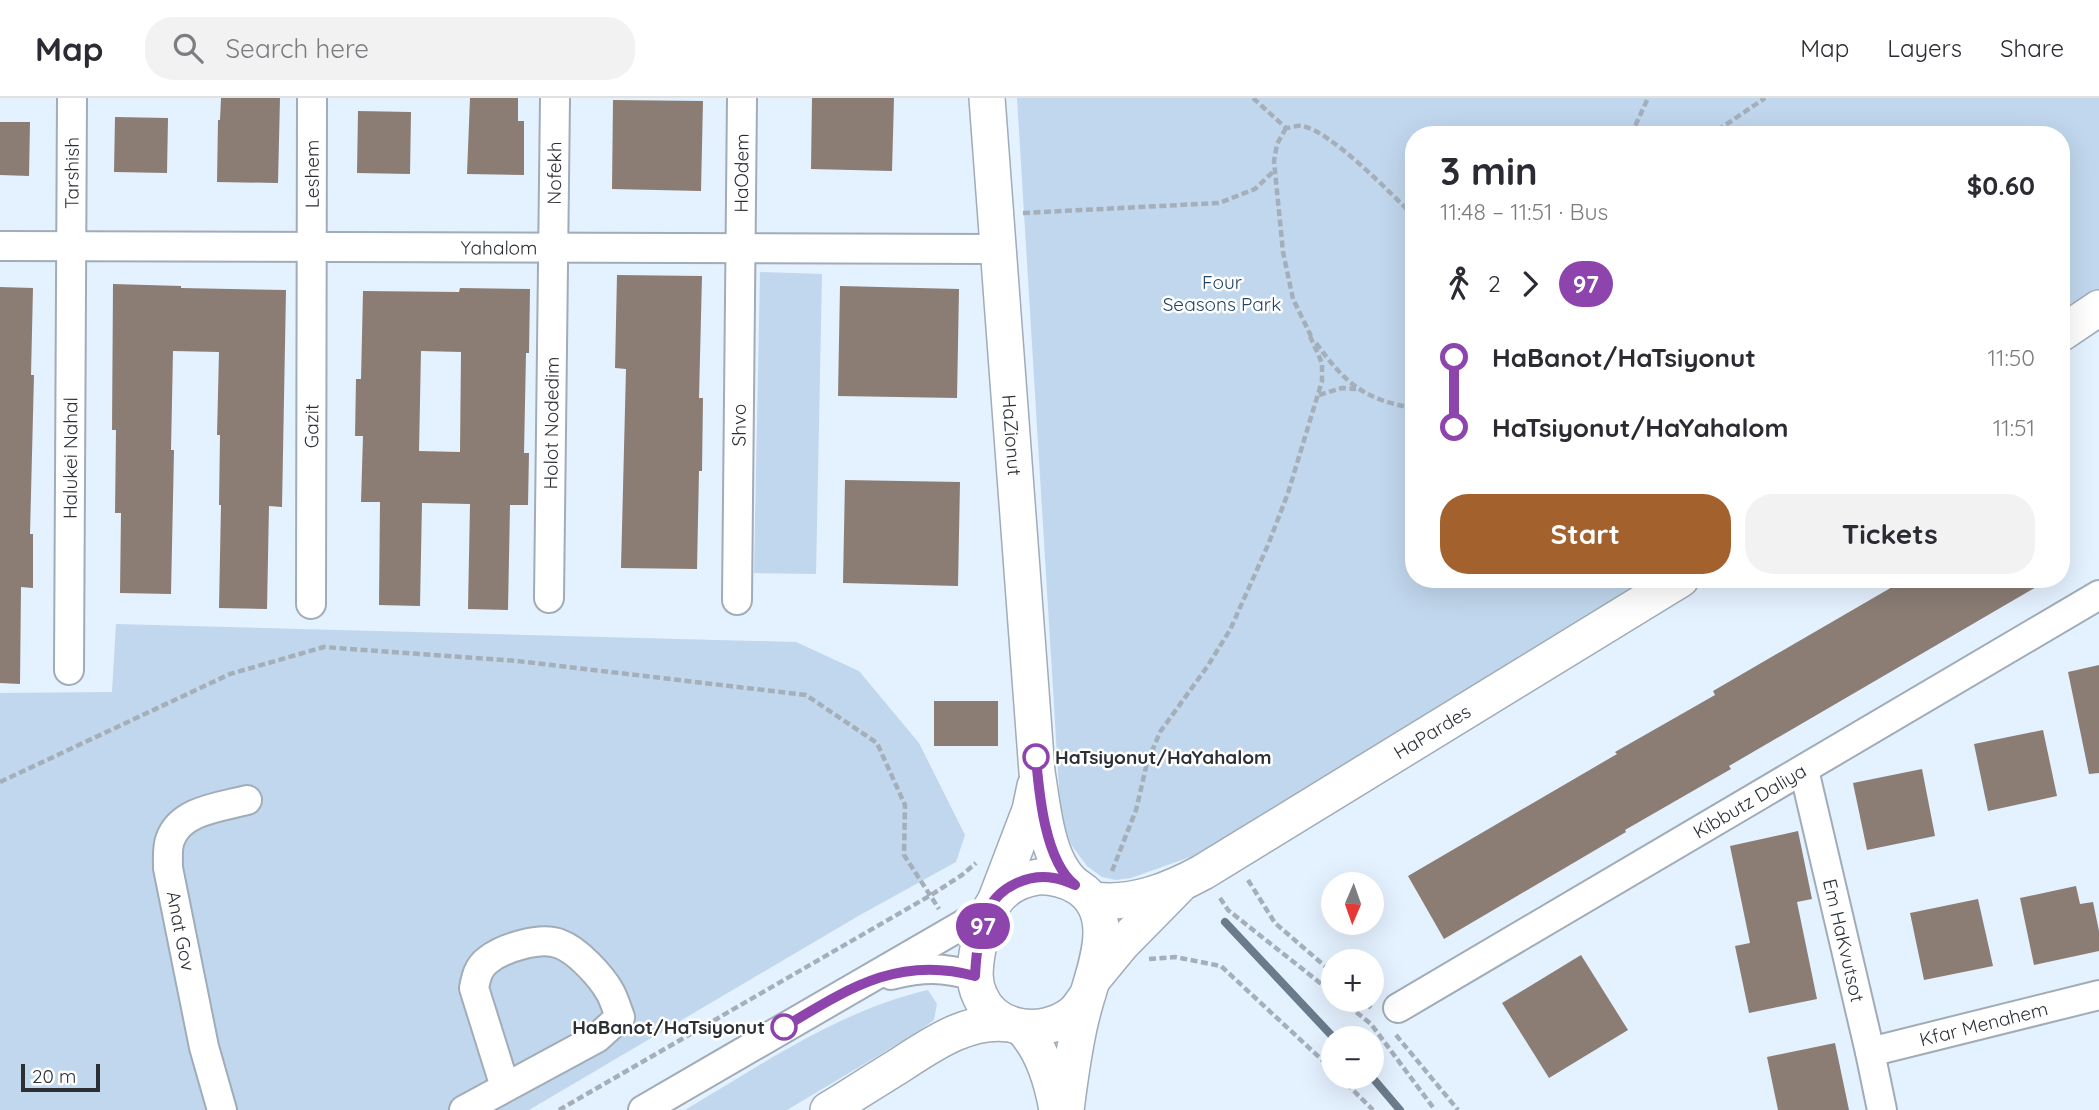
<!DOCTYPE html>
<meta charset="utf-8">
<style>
:root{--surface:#fff;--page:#f2f2f3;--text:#2b2b33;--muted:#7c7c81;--line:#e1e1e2;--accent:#a3612d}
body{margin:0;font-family:Quicksand,sans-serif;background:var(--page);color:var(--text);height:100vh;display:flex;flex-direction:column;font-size:26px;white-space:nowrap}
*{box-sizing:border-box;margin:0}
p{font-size:23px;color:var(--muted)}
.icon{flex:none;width:38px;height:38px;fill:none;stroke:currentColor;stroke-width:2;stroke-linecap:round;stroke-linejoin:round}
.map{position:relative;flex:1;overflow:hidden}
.details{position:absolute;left:1405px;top:28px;width:665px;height:462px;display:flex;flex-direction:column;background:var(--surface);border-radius:28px;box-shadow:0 7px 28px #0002}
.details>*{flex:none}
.badge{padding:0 14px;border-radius:23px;font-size:24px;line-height:46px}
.needle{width:46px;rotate:182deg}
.buttons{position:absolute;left:1321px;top:774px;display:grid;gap:14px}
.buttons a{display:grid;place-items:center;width:63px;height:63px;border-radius:50%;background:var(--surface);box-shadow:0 7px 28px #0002;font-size:35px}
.scale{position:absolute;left:21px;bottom:18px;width:79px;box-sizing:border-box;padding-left:7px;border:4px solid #2c3035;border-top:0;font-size:19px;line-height:24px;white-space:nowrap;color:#2c3035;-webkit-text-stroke:5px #fff;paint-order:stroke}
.map>.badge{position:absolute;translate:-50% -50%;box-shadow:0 0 0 4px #fff}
.legs{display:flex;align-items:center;gap:10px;height:77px;padding:0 35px;font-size:23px}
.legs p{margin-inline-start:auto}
.summary{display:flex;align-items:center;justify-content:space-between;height:119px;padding:0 35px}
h1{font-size:38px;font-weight:700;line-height:52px}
.button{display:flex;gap:14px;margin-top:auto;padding:14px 35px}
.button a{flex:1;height:80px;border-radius:28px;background:var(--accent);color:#fff;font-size:28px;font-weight:700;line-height:80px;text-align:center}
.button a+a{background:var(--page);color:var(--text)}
ul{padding:0 35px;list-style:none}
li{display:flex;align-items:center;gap:24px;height:70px;font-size:26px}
li i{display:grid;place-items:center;width:10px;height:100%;margin:0 9px;background:currentColor}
li i::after{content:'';width:18px;height:18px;margin:-9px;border:5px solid;border-radius:50%;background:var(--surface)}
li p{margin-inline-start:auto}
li:first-child i{background:linear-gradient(#0000 50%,currentColor 0)}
li:last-child i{background:linear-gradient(currentColor 50%,#0000 0)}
header{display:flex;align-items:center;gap:42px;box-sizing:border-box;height:98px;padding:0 35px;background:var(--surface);border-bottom:2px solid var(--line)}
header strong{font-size:33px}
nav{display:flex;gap:38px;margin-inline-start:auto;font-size:24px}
.search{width:490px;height:63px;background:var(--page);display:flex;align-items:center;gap:18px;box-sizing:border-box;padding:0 24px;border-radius:28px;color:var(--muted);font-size:26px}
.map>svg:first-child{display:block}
.green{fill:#c1d7ed}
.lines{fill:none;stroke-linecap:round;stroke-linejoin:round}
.stream{stroke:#6a7b8c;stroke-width:8}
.building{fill:#8b7d74;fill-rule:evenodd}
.minor-casing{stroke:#a0acb8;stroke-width:32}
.tertiary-casing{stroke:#a0acb8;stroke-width:38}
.path{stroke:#a5afba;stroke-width:4.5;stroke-dasharray:7 3.5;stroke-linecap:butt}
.minor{stroke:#fff;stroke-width:28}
.tertiary{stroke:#fff;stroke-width:35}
.line-1-casing{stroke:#fff;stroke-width:16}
.line-1{stroke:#8e44ad;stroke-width:10}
.stop-1-dot{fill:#fff;stroke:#8e44ad;stroke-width:3.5}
.labels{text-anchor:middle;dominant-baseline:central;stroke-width:5;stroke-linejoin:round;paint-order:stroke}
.street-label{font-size:19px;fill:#2c3035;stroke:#fff}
.park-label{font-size:19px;fill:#1f4466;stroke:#fff}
.stop-label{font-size:19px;font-weight:bold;fill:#2c3035;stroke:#fff;text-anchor:start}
</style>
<header>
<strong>Map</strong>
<div class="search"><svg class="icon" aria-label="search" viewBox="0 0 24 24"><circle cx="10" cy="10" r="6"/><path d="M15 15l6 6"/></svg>Search here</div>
<nav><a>Map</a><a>Layers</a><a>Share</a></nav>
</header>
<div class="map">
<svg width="2099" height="1012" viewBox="0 0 2099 1012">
<rect width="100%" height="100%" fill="#e4f1fe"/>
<path class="green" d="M1017,0H2099V203L2062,227V37H1414V481H1650L1221,748L1131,780L1116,782L1102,779L1087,768L1072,748L1061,723Z
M760,174L822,176L816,476L754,475Z
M116,526L796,544L859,573L919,645L965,737L956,764L860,817L529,1012H0V595L112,594Z
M928,892L937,906L934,922L916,935L787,1012H685C763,966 840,912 928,892Z"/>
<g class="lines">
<path class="stream" d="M1225,824L1334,940
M1371,978L1400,1012"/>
</g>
<path class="building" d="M221,0H280L278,85L217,84L218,22H220Z
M470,0H518V23H524V77L467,76Z
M812,0H894L892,73L811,71Z
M613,2L703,3L701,93L612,91Z
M358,13L411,14L410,76L357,75Z
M115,19L168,20L167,75L114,74Z
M0,24H30L29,78L0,77Z
M617,177L702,178L699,300H703L702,373H699L697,471L621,470L626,271L615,270Z
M113,186L181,188V190L286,192L282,409L269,408L267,511L219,510L221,407H219L220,337H217L219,254L173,253L171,352H174L171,496L120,495L121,415H115L116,332H112Z
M840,188L959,191L957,300L838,298Z
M0,189L33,190L31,277H34L30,436H33V490L21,489L20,586L0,585Z
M460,190L530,191L529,255H526L524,355H529L528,407H510L508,512L468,511L470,406L422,405L420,508L379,507L380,404H361L363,338H355L356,281H361L363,193L459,194ZM421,253L461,254L460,354L419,353Z
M845,382L960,384L958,488L843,485Z
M1906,481H2050L1729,668L1731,671L1625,732L1626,734L1444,841L1408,778L1617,656L1615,654L1715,597L1713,593Z
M2099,567V675L2089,676L2068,574Z
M934,603H998V648H934Z
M2043,632L2057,698L1988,713L1974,646Z
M1922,671L1935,738L1867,752L1853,685Z
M1798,733L1812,801L1797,804L1817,901L1749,915L1735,848L1750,845L1730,748Z
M2076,788L2080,806L2093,804L2099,833V853L2034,867L2020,800Z
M1978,801L1993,868L1924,882L1910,815Z
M1581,857L1628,932L1549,980L1502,905Z
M1835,945L1849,1012H1778L1767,959Z"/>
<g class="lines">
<defs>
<g id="minor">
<path id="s1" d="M0,148L997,151"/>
<path id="s2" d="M549,500L555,0"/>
<path id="s3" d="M737,502L742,0"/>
<path id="s4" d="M311,506L312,0"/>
<path id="s5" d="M69,572L72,0"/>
<path id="s6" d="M1804,672L1870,954L1882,1012"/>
<path d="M891,877C924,869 942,869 975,878"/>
<path id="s7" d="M1398,910L2099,497"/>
<path id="s8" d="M1870,954L2099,897"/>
<path d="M222,1012L204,949L168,770C168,761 167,750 170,742C180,712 221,709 247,702"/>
<path d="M464,1012L597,940L620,919C617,911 614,901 610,894C601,878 577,852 560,846C541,838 503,850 488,862C478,869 476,880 474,890L505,989"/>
<path d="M643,1012L988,812"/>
</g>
<g id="tertiary">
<path id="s9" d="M987,0L1037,674C1043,709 1046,763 1075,787"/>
<path d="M2062,235L2099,210"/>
<path d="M996,801L1030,712L1035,688"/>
<path id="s10" d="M1094,802C1133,807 1170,792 1203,774L1681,481"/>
<path d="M1094,880L1122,846L1179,788"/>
<path d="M1021,929C1042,950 1052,983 1057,1012"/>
<path d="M828,1012C851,998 874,983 897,969C931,947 968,920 1010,926"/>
<path d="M1066,1012C1070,980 1074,948 1082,917C1091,878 1122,817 1078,789C1067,782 1051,778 1038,779C994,785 984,818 977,856C975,870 973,884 980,898C995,933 1042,938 1071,917C1078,912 1083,903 1088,896"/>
</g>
</defs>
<use href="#minor" class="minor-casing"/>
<use href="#tertiary" class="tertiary-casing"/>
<path class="path" d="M1253,0L1286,30C1290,30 1297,27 1302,28C1331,33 1391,96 1414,118
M1286,30L1277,46L1274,63L1283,154L1293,201L1311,238
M1631,37L1648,0
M1708,37L1718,32L1765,0
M1023,115L1219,105L1255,91L1274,73
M1316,245C1345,285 1364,302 1414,310
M1319,297L1342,290L1356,291
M0,684L230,576L324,549L517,563L806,597L877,645L905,707L904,757L939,811
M1112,773L1136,712L1147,665L1160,634L1207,569L1230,532L1268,447L1288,395L1322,283V265L1309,236
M1248,782L1275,825L1334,876
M1220,800L1228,812L1334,896
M1149,861L1175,859L1221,868L1334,973
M1340,901L1371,926L1435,1012
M1362,901L1371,910
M1396,937L1458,1012
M1339,978L1373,1012
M559,1012L931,797L962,777L976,765"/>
<use href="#minor" class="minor"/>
<use href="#tertiary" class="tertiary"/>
</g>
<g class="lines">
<defs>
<path id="line-1" d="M784,929C848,891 898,857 975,878C976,857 979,831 988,812C999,789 1029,775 1054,780C1061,781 1068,784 1075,787C1045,763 1039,696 1036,659"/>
</defs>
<use href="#line-1" class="line-1-casing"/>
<use href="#line-1" class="line-1"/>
</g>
<g class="stop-1-dot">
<circle cx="1036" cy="659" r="12"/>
<circle cx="784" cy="929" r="12"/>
</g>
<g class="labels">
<g class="street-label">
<text stroke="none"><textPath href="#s5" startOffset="497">Tarshish</textPath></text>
<text stroke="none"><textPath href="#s4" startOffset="430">Leshem</textPath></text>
<text stroke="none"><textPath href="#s2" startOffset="425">Nofekh</textPath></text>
<text stroke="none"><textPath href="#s3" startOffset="427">HaOdem</textPath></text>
<text stroke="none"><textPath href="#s1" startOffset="499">Yahalom</textPath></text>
<text stroke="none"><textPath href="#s2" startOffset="175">Holot Nodedim</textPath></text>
<text stroke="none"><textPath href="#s3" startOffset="175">Shvo</textPath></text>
<text stroke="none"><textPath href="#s4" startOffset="178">Gazit</textPath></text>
<text stroke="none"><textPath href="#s9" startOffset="338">HaZionut</textPath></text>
<text stroke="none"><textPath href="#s5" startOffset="212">Halukei Nahal</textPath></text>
<text stroke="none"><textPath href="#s10" startOffset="383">HaPardes</textPath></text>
<text stroke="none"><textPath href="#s7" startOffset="408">Kibbutz Daliya</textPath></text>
<text transform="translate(181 833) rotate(79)">Anat Gov</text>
<text stroke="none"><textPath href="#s6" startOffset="175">Em HaKvutsot</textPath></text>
<text stroke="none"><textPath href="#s8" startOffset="117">Kfar Menahem</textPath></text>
</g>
<g class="park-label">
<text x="1222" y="184">Four<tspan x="1222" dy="22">Seasons Park</tspan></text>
</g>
<g class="stop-label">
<text x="1055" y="659">HaTsiyonut/HaYahalom</text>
<text x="765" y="929" text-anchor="end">HaBanot/HaTsiyonut</text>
</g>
</g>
</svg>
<div class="buttons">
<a><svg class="needle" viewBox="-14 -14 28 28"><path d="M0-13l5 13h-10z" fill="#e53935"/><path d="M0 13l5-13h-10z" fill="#7c7c81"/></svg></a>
<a>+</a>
<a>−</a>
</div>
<div class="scale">20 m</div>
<b class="badge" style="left:983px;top:828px;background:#8e44ad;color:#fff">97</b>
<section class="details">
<div class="summary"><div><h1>3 min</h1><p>11:48 – 11:51 · Bus</p></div><b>$0.60</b></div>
<div class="legs"><svg class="icon" aria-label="walk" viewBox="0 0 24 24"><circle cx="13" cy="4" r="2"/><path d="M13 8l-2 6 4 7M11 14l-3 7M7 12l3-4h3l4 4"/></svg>2<svg class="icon" aria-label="forward" viewBox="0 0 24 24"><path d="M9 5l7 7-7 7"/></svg><b class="badge" style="background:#8e44ad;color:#fff">97</b></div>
<ul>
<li><i style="color:#8e44ad"></i><b>HaBanot/HaTsiyonut</b><p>11:50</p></li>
<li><i style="color:#8e44ad"></i><b>HaTsiyonut/HaYahalom</b><p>11:51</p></li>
</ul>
<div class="button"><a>Start</a><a>Tickets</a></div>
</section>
</div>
